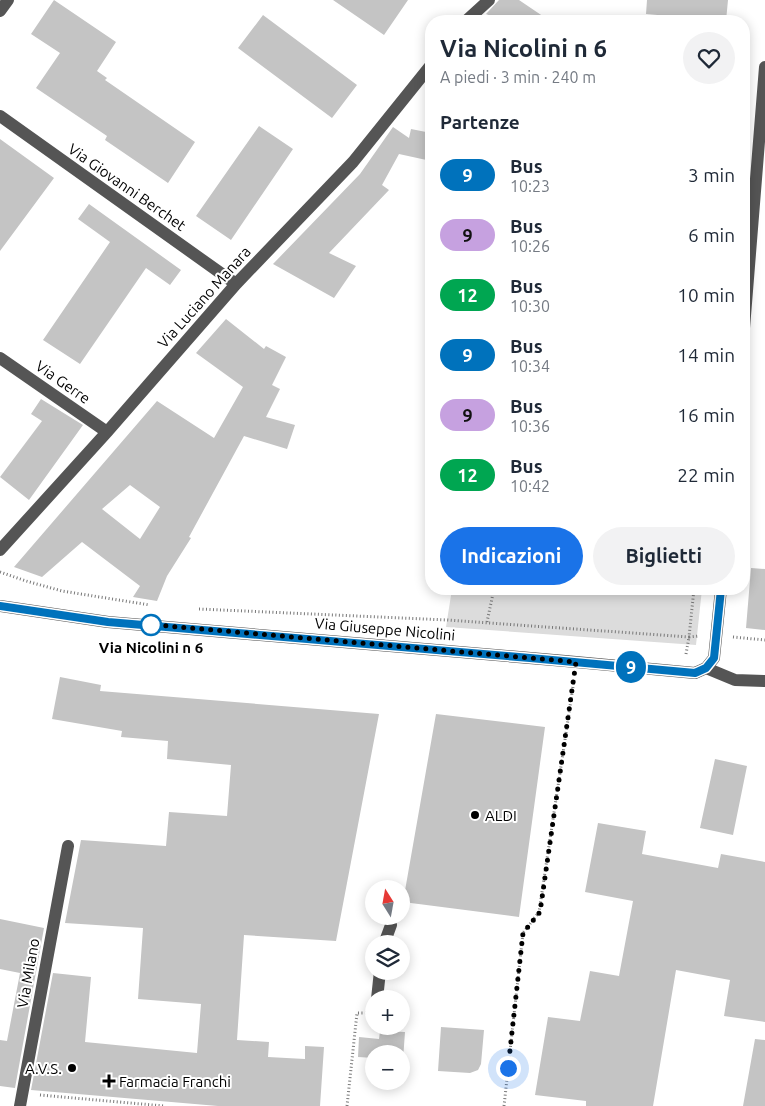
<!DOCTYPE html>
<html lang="it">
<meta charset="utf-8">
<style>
:root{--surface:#fff;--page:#f2f2f3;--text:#1f2937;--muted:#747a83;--accent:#1a73e8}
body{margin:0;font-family:Ubuntu,sans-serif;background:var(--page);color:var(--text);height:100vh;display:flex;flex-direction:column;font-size:19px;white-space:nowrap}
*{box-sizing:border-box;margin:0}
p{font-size:16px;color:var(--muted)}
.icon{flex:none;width:28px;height:28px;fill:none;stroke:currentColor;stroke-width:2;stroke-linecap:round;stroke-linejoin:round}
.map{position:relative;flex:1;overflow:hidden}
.panel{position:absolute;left:425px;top:15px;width:325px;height:580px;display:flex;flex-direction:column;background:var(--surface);border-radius:20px;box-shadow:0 2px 12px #0003}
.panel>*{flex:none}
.badge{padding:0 10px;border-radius:16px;font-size:18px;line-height:32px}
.needle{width:32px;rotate:349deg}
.fabs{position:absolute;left:365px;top:880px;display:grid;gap:10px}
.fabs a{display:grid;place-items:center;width:45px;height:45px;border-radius:50%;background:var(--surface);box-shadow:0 2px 12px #0003;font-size:25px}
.you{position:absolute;width:25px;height:25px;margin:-12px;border:4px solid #fff;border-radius:50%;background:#1a73e8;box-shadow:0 0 0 8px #1a73e833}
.map>.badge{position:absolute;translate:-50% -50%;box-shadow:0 0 0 2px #fff}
h2{padding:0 15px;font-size:19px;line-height:45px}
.round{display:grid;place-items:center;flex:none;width:52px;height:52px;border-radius:26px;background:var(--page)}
.head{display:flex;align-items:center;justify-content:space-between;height:85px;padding:0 15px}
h1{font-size:24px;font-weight:700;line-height:38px}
.cta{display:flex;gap:10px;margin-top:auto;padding:10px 15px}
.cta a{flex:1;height:58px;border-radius:30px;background:var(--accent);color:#fff;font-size:20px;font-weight:700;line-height:58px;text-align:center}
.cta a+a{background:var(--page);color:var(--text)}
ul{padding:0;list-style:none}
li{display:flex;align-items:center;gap:15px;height:60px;padding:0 15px}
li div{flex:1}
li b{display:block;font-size:19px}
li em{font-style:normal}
li .badge{min-width:55px;font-weight:700;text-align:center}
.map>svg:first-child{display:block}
.green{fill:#dcdcdc}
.building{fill:#c4c4c4;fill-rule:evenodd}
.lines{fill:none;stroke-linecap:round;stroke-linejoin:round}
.path{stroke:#777;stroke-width:3;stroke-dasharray:1 2.5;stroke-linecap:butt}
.minor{stroke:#555;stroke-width:12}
.line-casing{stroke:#fff;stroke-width:11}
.line{stroke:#0072bc;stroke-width:8}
.walk{stroke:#000;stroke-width:5;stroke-dasharray:0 9}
.stop-dot{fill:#fff;stroke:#0072bc;stroke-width:2.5}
.poi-dot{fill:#000;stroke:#fff;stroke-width:2}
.labels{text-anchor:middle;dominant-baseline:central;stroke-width:4;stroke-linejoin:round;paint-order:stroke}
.street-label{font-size:15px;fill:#000;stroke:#fff}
.stop-label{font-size:15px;font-weight:bold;fill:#000;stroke:#fff}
.poi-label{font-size:15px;fill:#000;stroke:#fff;text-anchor:start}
</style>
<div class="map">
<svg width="765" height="1106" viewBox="0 0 765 1106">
<rect width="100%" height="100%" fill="#fff"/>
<path class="green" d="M452,589H702L696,645L446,627Z"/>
<path class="building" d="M54,0L116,42L97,71L107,78L105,80L195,142L168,183L105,140L107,136L36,88L60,53L31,34Z
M333,0H408L384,35Z
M499,0H519L550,21H504L486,14Z
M647,0H728L726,21L646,14Z
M263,15L357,85L332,118L238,48Z
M259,126L293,149L231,240L196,216Z
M393,127L409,138L411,129L431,133V161L399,154L382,185L389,190L329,253L356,266L334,298L273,264L360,174Z
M0,139L54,178L0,251Z
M89,204L181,270L170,285L146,268L80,364L43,340L110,242L78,219Z
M226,319L264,349L266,346L286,357L272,385L280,389L266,417L295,425L287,449L244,436L189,537L191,538L167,576L157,601L133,597L140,586L82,542L42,577L14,567L157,401L214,438L243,387L196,353ZM130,485L160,507L140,539L102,509Z
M41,399L83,425L29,500L0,477L42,421L31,414Z
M751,568L765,569V630L746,628Z
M60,677L101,685L100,691L379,714L336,941L244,935L237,1040L269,1042L268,1057L305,1059V1046L324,1047L320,1106H218L31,1090L53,973L91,977L85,1042L197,1053L201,1004L138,999L143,928L65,923L81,840L166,846L169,812L227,816L231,765L167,759L168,741L121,737L122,731L52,719Z
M436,714L545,727L519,917L403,902Z
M715,759L747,766L733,835L700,828Z
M598,823L646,831L642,854L718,868L721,854L765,862V1022L724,1016L730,980L676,970L653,1106H586V1101L535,1095L548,1017L580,1021L590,971L619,976L633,901L585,892Z
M0,919L44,928L15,1088L0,1086V1040L7,1041L20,973L0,969Z
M441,1027L484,1030L481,1064L478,1070L470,1073L438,1071Z
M380,1031L405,1032L403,1060H401V1054H374V1058L358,1057L359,1037L379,1039Z
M755,1039L765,1040V1106H743Z"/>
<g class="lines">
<path class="path" d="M0,572L26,581L62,591L150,605
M199,609L447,620L689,637L694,589
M487,622L494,589
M733,637L765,640
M686,654L689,637L699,636
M40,1095L164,1106
M347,1106L357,1013H366
M504,1106L523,933L539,912L574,680"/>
<path class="minor" d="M0,11L8,0
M466,21L489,0
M0,116L236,284
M744,328L765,67
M0,358L107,432
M0,550L107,432L236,284L353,162L431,65
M0,606L108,622L565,661L695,673L706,668L735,680L765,681
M706,668L714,658L721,589
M384,944L391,925
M377,999L380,971
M20,1106L68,846"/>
</g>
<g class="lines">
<defs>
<path id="line" d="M0,606L108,622L530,658L695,673L706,668L714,658L721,589"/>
</defs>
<use href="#line" class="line-casing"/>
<use href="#line" class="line"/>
<path class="walk" d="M151,625L145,624L576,662L540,912L523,933L508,1068"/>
</g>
<circle class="stop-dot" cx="151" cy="625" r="10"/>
<g class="poi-dot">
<circle cx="475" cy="815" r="5"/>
<circle cx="72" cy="1068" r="5"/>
<path d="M106.5 1073.5h5v5h5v5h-5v5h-5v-5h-5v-5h5z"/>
</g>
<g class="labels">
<g class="street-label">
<text transform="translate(127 187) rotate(35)">Via Giovanni Berchet</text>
<text transform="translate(204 297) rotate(-48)">Via Luciano Manara</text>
<text transform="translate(63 382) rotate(35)">Via Gerre</text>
<text transform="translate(385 629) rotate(5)">Via Giuseppe Nicolini</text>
<text transform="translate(28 973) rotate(-80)">Via Milano</text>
</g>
<g class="stop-label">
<text x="151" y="647">Via Nicolini n 6</text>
</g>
<g class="poi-label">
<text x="485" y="815">ALDI</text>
<text x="62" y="1068" text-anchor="end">A.V.S.</text>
<text x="119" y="1081">Farmacia Franchi</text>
</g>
</g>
</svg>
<div class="fabs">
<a><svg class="needle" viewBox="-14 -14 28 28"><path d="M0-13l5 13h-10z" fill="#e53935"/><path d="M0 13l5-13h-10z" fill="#747a83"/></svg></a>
<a><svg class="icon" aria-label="layers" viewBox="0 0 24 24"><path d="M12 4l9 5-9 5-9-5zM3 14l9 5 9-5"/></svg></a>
<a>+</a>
<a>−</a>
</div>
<div class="you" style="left:508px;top:1068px"></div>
<b class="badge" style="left:631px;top:667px;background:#0072bc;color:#fff">9</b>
<section class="panel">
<div class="head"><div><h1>Via Nicolini n 6</h1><p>A piedi · 3 min · 240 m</p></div><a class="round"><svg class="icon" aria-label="heart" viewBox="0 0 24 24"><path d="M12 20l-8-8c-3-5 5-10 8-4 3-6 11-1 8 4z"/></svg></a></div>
<h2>Partenze</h2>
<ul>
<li><span class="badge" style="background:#0072bc;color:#fff">9</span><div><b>Bus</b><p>10:23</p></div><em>3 min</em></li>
<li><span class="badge" style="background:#c6a1e0;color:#111">9</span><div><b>Bus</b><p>10:26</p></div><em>6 min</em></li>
<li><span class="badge" style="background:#00a651;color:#fff">12</span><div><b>Bus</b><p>10:30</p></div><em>10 min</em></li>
<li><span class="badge" style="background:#0072bc;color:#fff">9</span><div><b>Bus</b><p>10:34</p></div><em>14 min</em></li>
<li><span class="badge" style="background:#c6a1e0;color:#111">9</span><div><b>Bus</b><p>10:36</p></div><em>16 min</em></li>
<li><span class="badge" style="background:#00a651;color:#fff">12</span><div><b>Bus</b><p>10:42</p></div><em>22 min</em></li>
</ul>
<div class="cta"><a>Indicazioni</a><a>Biglietti</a></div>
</section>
</div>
